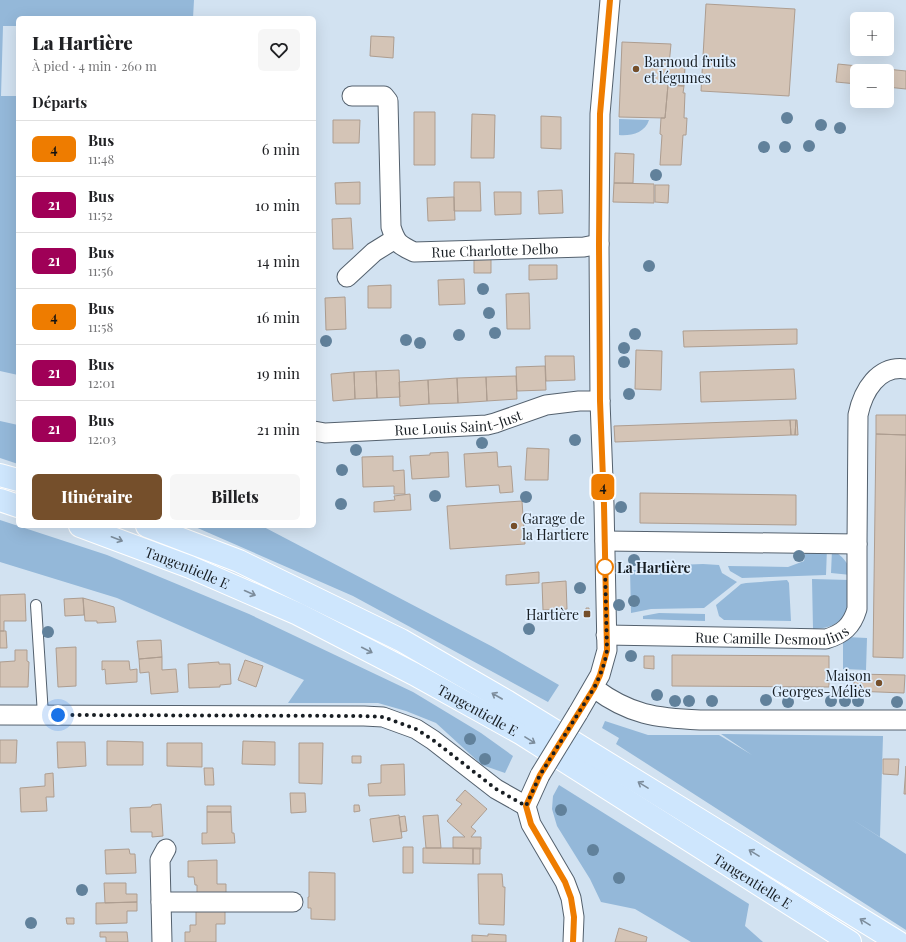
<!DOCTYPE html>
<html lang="fr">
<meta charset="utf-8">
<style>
:root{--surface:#fff;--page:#f6f6f6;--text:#202124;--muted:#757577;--line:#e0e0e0;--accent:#754f2b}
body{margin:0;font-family:"Playfair Display",serif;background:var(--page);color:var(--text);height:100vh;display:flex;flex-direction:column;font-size:15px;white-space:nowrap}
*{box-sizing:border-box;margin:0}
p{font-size:13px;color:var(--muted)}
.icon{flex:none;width:22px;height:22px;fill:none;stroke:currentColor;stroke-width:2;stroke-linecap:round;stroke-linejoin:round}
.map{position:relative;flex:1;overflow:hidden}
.drawer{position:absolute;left:16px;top:16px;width:300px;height:512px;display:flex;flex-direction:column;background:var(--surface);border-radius:6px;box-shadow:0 4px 16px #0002}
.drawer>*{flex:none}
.badge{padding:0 8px;border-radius:6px;font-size:14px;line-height:26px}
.tools{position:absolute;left:850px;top:12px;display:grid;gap:8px}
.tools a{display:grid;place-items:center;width:44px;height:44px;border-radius:6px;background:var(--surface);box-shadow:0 4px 16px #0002;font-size:20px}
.you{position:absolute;width:20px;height:20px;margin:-10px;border:3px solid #fff;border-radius:50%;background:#1a73e8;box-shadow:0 0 0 6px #1a73e833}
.map>.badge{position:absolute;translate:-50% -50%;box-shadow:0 0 0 2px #fff}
h2{padding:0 16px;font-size:15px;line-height:36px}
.round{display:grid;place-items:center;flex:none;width:42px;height:42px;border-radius:6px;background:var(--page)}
.headline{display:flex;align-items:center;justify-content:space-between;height:68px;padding:0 16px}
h1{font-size:19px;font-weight:800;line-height:30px}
.button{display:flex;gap:8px;margin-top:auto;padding:8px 16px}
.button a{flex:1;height:46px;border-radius:6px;background:var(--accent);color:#fff;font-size:16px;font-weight:800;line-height:46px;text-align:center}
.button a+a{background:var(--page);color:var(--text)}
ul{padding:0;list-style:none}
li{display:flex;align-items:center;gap:12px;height:56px;padding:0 16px;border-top:1px solid var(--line)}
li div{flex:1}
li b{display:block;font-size:15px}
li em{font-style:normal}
li .badge{min-width:44px;font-weight:700;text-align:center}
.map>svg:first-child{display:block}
.green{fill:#94b8d9}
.building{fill:#d4c4b6;stroke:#ad9d90}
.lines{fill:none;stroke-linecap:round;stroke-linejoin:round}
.service-casing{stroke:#54616e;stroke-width:12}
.minor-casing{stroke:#54616e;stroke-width:21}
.primary-casing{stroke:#fff;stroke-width:24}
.service{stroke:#fff;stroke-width:10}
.minor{stroke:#fff;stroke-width:19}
.primary{stroke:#cee6fd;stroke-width:22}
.minor-bridge-casing{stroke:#54616e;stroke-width:21;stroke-linecap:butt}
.minor-bridge{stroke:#fff;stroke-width:19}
.tree{fill:#61819b}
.oneway{stroke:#7c8c9b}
.line-casing{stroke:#fff;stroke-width:9}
.line{stroke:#ee7c00;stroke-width:6}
.walk{stroke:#181e23;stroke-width:4;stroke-dasharray:0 7.2}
.poi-dot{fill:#754f2b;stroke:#dfefff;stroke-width:1.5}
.stop-dot{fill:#fff;stroke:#ee7c00;stroke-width:2}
.labels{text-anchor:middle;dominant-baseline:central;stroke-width:3.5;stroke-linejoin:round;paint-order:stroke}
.poi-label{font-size:14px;fill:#181e23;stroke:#dfefff;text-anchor:start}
.street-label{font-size:14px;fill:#181e23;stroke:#dfefff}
.stop-label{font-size:14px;font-weight:bold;fill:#181e23;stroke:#dfefff;text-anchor:start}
</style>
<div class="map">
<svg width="906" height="942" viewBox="0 0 906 942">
<rect width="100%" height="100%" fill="#d2e2f1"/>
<path class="green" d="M0,0H194L193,18H18V26H3L1,96H18V144L16,145V188H18V375L0,371Z
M619,119L649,120C645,133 631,136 619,135Z
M0,421L18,425V464L0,458Z
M0,520L107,555L249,614L413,692L481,733L513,756L505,773L482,765L436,723L406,711L378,703H288L304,680L117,598L0,562Z
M193,526H262L493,647L559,685L548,702L353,596Z
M806,548H827L826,575L742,578L730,571L728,566L788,567L804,561Z
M832,550C842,556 849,562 851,575L831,573Z
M703,564L719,565L722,573L737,582L704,608L651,609L631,613L630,570H676V565Z
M812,579L850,580C848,609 848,628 813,629Z
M787,580L789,583L791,621L724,620L719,616L716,605L741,584L746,583Z
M659,613L705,614V621L643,619V616Z
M847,637L867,638L866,670L843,669V639Z
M605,721L648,735H719L752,755L721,734L883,736L880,837L850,818L906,854V930L616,744L619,738L602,728Z
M559,785L749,904L745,926L763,942H691L635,909L601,902L590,879L557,826L552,809L553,796Z"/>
<path class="building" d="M706,4L795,9L789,96L701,91Z
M371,36L394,37L393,58L370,56Z
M622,42L671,44L669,65L685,66L684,86L668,85L665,118L619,117Z
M838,64L906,71V89L887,87V71H857V84L836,82Z
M668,85L684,86L683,93H685L684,118H687L686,135H683L681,165H660L662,135L660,134L661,118H665Z
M414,112H435V165H414Z
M472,114L495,115L494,158H471Z
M541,116L561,117V149L541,148Z
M333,120H360L359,143H333Z
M615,153L634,154L633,183H614Z
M360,182V204H336L335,183Z
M454,182H480L481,211H454Z
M614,183L654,184V203L613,202Z
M655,185H669L668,203L655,202Z
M562,190L563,213L539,214L538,191Z
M494,192H521V214L495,215Z
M454,197L455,220L428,221L427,198Z
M351,218L353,249H333L332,219Z
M491,258V273H474V259Z
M529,265H557V279L529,280Z
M464,279L465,304L439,305L438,280Z
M391,285V308H368V286Z
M529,293L530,329H507L506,294Z
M345,297L346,329L326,330L325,298Z
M797,329V344L684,347L683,331Z
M636,350L662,351L661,390L635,389Z
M545,356H574L575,380L546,381Z
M545,366L546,390L517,391L516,367Z
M794,369L796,399L701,402L700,372Z
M399,370L400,397L377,398L376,371Z
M376,371L377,398L355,399L354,372Z
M354,372L355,399L333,401L331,374Z
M516,376L517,399L487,401L486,377Z
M486,377L487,401L458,403L457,378Z
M457,378L458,403L429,404L428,380Z
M428,380L429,404L400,406L399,382Z
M876,415H906V435L876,434Z
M790,420H796L795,435H791Z
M790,420L791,435L615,442L614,426Z
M796,420H797L798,435H795Z
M876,434L906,435L903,658L873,657Z
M527,448L549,449L548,480H525Z
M448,452L449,477L412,479L410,456L430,455V453Z
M497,452L498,467L511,466L513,492L500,493L499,485L466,487L464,454Z
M393,456V471L404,470L405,494H394V486L363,487L362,457Z
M640,493L796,495V525L640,523Z
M410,494L411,510L374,512V502L395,500L394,496Z
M522,501L525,544L450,549L447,506Z
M539,572V583L506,585V575Z
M566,581L567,609L543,610L542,583Z
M25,594L26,621H4V631H0V595Z
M83,598L84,615L65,616L64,599Z
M83,598L114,607L116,622L97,623V621H85Z
M586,608H589V615H586Z
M0,631H6L7,648H0Z
M161,640L162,657L139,659L137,641Z
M76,647V686L58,687L56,648Z
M15,650H27V661L29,662L28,687H0V662L15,661Z
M672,655L829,656V687L672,686Z
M644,656H654V669L644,668Z
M162,657V670L176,669L178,692L151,694L149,672L140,673L139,659Z
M245,660L263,666L256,687L238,680Z
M102,661H129L130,670L137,669V682L106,684L105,669L102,670Z
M219,662V664H230L231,684L220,685V687L189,688L188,664Z
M854,674L905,675L904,693L854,691Z
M0,740H17L16,763H0Z
M107,741L143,742V765H107Z
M243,741L275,742V765L242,764Z
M57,742H85L86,766L58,768Z
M167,743H202V767L167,766Z
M299,743H323L322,784L299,783Z
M352,756H361V763H352Z
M883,759H899L898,775L883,774Z
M404,764L405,795L369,796L368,784L381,783V765Z
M906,766V794H904Z
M204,768H213L214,785H205Z
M53,773L54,797H46L47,811L21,812L20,788L45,786V774Z
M465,790L487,809L471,827L476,831L471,837H481V849L453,848V837H465L447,821L462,804L456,800Z
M290,793H305L306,812L291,813Z
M161,804L163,836L152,837V832H131L130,808L151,807L152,805Z
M354,805H359L360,811L354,812Z
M207,806H231V812H207Z
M207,812H231L232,833H234L235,843L202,844V833H207Z
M399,815L402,838L373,842L370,819Z
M438,815L441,848H426L423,816Z
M405,816L407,831L401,832L399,817Z
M403,847H413V873H403Z
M423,848H473V864L423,863Z
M473,848H480V864H473Z
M129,849L130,854H135L136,873L106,874L105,850Z
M217,860V884H226V896L197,897V885H195L194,877H188V861Z
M309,872L335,873V920L311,919V908H308V897H309Z
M478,874H502L503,887H505L504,925L479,924Z
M104,883H126V894H137V902L105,903Z
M137,902V911H127V923L96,924V903Z
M196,908H225V924H216V942H185V932H190V925H196Z
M66,918H74V924H67Z
M619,928L647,937L646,942H615Z
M100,932H127L128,942H106V937H100Z
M488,934L506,935V942H472V935L488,936Z"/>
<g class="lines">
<defs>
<path id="service" d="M36,605L43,715"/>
<g id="minor">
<path id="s1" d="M352,96H384L388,101L391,227C396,243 399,245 414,252L584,247L599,244"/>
<path d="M347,277L374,252L395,239"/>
<path id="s2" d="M314,431L325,433L487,425L495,423L546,405L579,401H600"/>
<path d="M605,541L857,544L858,415C863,391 878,365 906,369"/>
<path id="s3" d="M606,635L826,639C843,634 852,626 857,609V544"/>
<path d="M594,688C630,715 656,718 700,720H906"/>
<path d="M578,713L600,675L607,650L604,505L600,401L599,244L600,114L610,0"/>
<path d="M0,715L364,716L383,717L416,729L433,740L496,789L526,806"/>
<path d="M540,775L526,806L531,824L565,882L571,898L574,917L573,942"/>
<path d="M161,902H293"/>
<path d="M162,942L160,860L166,849"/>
</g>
<g id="primary">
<path d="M0,475L18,480"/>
<path d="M0,500L18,506"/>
<path id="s4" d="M80,526L190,567L298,614L414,674L522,734L850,942"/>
<path d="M147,526L239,561L401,640L508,702L898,942"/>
</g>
</defs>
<use href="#service" class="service-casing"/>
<use href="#minor" class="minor-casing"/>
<use href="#primary" class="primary-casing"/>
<use href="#service" class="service"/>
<use href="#minor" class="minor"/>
<use href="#primary" class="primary"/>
<defs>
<path id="minor-bridge" d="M540,775L578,713"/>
</defs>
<use href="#minor-bridge" class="minor-bridge-casing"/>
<use href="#minor-bridge" class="minor-bridge"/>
</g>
<g class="tree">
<circle cx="787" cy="118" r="6"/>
<circle cx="821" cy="125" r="6"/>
<circle cx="840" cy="128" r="6"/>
<circle cx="809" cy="146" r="6"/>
<circle cx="764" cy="147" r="6"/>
<circle cx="785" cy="147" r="6"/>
<circle cx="656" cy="175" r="6"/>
<circle cx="649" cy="266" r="6"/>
<circle cx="483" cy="289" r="6"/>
<circle cx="489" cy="313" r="6"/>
<circle cx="495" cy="333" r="6"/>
<circle cx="635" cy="334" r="6"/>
<circle cx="459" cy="335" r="6"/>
<circle cx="406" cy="340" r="6"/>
<circle cx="326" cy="341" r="6"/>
<circle cx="420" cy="343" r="6"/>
<circle cx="624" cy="348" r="6"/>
<circle cx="624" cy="362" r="6"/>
<circle cx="629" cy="394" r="6"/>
<circle cx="575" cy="440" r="6"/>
<circle cx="482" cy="443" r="6"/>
<circle cx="356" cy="450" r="6"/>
<circle cx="342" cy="470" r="6"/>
<circle cx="435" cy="496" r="6"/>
<circle cx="526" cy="497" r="6"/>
<circle cx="341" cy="504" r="6"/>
<circle cx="621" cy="507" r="6"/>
<circle cx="799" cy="556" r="6"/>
<circle cx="634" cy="560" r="6"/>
<circle cx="580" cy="588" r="6"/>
<circle cx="634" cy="601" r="6"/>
<circle cx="619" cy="605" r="6"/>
<circle cx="529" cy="629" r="6"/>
<circle cx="48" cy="632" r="6"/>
<circle cx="631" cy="656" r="6"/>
<circle cx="657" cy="695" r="6"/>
<circle cx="766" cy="700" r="6"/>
<circle cx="675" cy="701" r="6"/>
<circle cx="689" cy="701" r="6"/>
<circle cx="712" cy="701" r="6"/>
<circle cx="831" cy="701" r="6"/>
<circle cx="845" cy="701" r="6"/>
<circle cx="858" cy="701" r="6"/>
<circle cx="788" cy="702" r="6"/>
<circle cx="897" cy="702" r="6"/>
<circle cx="470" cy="739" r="6"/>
<circle cx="485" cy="759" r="6"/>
<circle cx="561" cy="810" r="6"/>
<circle cx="593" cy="850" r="6"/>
<circle cx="619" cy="878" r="6"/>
<circle cx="82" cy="890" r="6"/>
<circle cx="31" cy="923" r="6"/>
</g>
<defs><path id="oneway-shaft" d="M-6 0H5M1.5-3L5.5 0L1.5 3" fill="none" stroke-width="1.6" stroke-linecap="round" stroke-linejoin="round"/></defs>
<g class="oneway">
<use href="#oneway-shaft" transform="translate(117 539) rotate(21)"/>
<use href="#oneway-shaft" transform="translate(250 593) rotate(24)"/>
<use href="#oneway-shaft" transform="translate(367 650) rotate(27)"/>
<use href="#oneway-shaft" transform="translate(497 696) rotate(-150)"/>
<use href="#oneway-shaft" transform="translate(530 740) rotate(32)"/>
<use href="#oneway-shaft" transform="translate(643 785) rotate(-148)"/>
<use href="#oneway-shaft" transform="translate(754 853) rotate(-148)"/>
<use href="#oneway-shaft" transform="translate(865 922) rotate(-148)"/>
</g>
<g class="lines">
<defs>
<path id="line" d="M573,942L574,917L571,898L565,882L531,824L526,806L540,775L594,688L600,675L607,650L604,505L600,401L599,244L600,114L610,0"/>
</defs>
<use href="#line" class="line-casing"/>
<use href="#line" class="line"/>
<path class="walk" d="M58,715L364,716L383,717L416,729L433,740L496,789L526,806L540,775L594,688C600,676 605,664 607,650L605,567"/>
</g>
<g class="poi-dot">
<circle cx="636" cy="69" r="4"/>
<circle cx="514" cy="526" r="4"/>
<rect x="583" y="610" width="8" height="8" rx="2"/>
<circle cx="879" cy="683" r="4"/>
</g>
<circle class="stop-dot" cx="605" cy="567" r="8"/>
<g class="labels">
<g class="poi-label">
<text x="644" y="61">Barnoud fruits<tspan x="644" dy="16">et légumes</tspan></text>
<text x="522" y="518">Garage de<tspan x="522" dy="16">la Hartiere</tspan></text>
<text x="579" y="614" text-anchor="end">Hartière</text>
<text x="871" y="675" text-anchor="end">Maison<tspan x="871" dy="16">Georges-Méliès</tspan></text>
</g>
<g class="street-label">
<text stroke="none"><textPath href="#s1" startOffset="281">Rue Charlotte Delbo</textPath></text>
<text stroke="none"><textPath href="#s2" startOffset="145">Rue Louis Saint-Just</textPath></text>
<text stroke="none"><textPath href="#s4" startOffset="115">Tangentielle E</textPath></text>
<text stroke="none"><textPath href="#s3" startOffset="166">Rue Camille Desmoulins</textPath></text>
<text stroke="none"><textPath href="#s4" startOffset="439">Tangentielle E</textPath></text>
<text stroke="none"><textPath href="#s4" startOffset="763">Tangentielle E</textPath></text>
</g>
<g class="stop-label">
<text x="617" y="567">La Hartière</text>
</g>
</g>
</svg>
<div class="tools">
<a>+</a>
<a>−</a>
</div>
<div class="you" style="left:58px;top:715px"></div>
<b class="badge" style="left:603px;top:487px;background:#ee7c00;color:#111">4</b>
<section class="drawer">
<div class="headline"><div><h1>La Hartière</h1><p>À pied · 4 min · 260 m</p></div><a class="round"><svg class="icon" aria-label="heart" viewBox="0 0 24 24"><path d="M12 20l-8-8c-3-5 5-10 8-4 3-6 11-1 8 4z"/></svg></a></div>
<h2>Départs</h2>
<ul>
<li><span class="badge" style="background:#ee7c00;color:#111">4</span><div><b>Bus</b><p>11:48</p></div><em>6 min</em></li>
<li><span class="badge" style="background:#a00057;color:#fff">21</span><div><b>Bus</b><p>11:52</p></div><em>10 min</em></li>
<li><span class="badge" style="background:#9f0057;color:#fff">21</span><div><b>Bus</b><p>11:56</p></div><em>14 min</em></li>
<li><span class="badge" style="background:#ee7c00;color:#111">4</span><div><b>Bus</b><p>11:58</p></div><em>16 min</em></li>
<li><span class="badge" style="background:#a00057;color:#fff">21</span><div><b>Bus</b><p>12:01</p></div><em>19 min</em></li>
<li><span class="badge" style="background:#9f0057;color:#fff">21</span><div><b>Bus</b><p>12:03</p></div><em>21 min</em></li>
</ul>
<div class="button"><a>Itinéraire</a><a>Billets</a></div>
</section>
</div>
